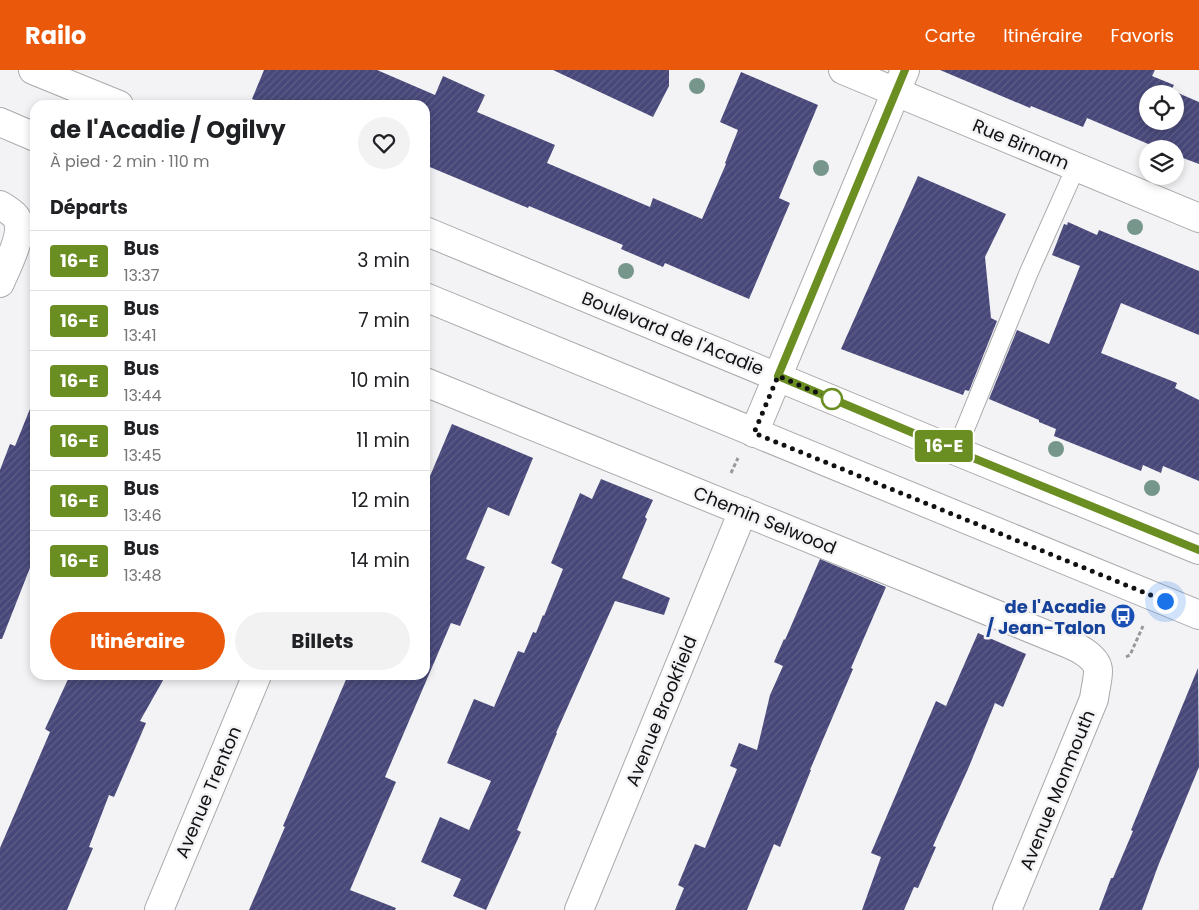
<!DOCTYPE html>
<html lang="fr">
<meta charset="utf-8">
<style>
:root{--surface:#fff;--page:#f2f2f2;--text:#202124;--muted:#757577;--line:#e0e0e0;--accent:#ea580c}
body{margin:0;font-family:Poppins,sans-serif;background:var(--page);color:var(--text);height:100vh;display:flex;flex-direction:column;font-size:19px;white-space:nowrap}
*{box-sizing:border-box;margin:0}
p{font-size:16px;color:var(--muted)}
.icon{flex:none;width:28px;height:28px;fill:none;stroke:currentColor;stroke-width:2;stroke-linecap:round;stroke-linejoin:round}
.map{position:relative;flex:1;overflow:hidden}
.side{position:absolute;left:30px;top:30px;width:400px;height:580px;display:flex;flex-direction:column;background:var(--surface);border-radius:15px;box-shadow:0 2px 8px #0003}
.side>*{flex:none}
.badge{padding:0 10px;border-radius:4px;font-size:18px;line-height:32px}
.tools{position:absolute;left:1139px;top:15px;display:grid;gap:10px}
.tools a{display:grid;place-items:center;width:45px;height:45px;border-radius:50%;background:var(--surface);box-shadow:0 2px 8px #0003;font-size:25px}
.you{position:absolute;width:25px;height:25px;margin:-12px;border:4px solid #fff;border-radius:50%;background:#1a73e8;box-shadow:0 0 0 8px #1a73e833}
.map>.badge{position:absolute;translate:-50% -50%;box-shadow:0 0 0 2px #fff}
h2{padding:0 20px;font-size:19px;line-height:45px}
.round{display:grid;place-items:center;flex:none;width:52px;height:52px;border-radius:26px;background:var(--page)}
.head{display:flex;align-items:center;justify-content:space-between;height:85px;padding:0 20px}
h1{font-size:24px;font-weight:700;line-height:38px}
.primary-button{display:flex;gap:10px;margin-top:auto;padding:10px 20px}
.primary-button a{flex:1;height:58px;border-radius:30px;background:var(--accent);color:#fff;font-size:20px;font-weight:700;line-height:58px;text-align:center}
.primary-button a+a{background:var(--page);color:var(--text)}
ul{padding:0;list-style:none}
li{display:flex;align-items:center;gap:15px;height:60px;padding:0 20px;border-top:1px solid var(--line)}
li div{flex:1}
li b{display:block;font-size:19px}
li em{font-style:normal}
li .badge{min-width:55px;font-weight:700;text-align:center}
header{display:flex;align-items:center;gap:30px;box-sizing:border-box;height:70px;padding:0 25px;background:var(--accent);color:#fff}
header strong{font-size:24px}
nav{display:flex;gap:28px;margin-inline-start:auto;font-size:18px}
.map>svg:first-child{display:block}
.building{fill:url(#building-hatch);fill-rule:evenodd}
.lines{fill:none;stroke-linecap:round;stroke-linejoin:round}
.lane-casing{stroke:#a9a9ac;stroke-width:20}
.street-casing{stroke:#a9a9ac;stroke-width:30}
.secondary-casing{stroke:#a9a9ac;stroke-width:30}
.path{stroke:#98989a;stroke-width:3;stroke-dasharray:4 2.5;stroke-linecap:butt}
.lane{stroke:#fff;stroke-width:18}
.street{stroke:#fff;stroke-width:28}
.secondary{stroke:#fff;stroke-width:28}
.tree{fill:#77968b}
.line-casing{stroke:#fff;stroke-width:11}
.line{stroke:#6b8e23;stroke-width:8}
.walk{stroke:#111112;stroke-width:5;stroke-dasharray:0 9}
.stop-dot{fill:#fff;stroke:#6b8e23;stroke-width:2.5}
.labels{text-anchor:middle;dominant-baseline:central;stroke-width:5;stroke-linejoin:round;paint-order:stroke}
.street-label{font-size:18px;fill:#111112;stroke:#f3f3f6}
.transit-label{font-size:18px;font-weight:bold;fill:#164399;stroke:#f3f3f6;text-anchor:end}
</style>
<header>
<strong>Railo</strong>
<nav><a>Carte</a><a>Itinéraire</a><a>Favoris</a></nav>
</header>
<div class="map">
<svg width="1199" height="840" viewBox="0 0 1199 840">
<defs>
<pattern id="building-hatch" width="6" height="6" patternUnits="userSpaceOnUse" patternTransform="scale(1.25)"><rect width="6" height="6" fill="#47477a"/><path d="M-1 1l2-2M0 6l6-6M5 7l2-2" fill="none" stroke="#5e5e86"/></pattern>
</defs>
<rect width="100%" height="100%" fill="#f3f3f6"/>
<path class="building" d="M264,0H377L435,25L443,6L485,25L477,42L555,75L547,93L650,137L653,128L702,149L726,94L725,93L738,60L720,52L741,2L818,35L779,128L790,133L749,229L665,193L663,197L621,179L623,175L529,136L528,138L425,95V35H267L252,29Z
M553,0H669V16L653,47Z
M940,0H1155L1152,6L1174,15L1171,20L1199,32V94L1175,85V79H1160L1087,48L1083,57L1031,36L1030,38ZM1148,24H1175V51H1148Z
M918,106L1006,144L985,187L991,248L997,251L969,321L965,320L963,325L841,279Z
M1068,152L1097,165L1099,160L1199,201V265L1121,233L1101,283L1177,313L1175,318L1199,330V411L1163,396L1161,403L1143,395L1141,401L1054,366L1056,359L1039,352V350L989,329L1017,260L1049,274L1080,196L1052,185L1064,154L1067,155Z
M34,329H35V485L2,569H0V400L10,374L15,376Z
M452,354L533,388L509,446L488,437L466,489L485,497L460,556L451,553L385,707L396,712L350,820L396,838L395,840H249L285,757L283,756L348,605H425V418Z
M601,409L653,430L645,447L647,449L622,508L670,528L664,545L615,531L556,663H557L517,760L521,762L486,840L453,826L461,809L421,792L440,747L469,760L491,711L447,693L474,629L494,637L518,581L524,583L533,562L536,563L543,545L544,546L563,499L551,493L580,423L592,429Z
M820,489L886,517L851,598L853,599L810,700H811L780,777L774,774L747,840H675L684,818L678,815L695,774L705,778L737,699L730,696L739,673L757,680L770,625L783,596L774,592L784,569L785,570Z
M978,563L1026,584L1003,637L995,633L968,699L933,776L936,777L918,818L914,817L904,840H862L881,787L871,783L936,631L946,636Z
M1198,598L1199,697L1158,796L1142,840H1099L1111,808H1113L1133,761L1131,760Z
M70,605H166L140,651L146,653L114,727L109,725L89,777L93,778L67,840H0V778L50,662L45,659Z"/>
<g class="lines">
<defs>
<path id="lane" d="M956,381L1029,202L1076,97"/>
<path id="street" d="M843,0L1199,148
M0,135C5,138 12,142 16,147C26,162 6,198 0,213
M425,312L1069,574C1079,578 1098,588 1098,601C1098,610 1095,620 1094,629L1007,840
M754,363L905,0
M159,840L257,605
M579,840L743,441"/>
<path id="secondary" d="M33,0L119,35
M0,52L35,67
M425,161L956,381L1199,480
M425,227L1199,545"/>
</defs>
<use href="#lane" class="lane-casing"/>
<use href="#street" class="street-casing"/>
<use href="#secondary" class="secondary-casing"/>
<path class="path" d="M731,403L738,388
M1126,587L1130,585L1143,556"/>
<use href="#lane" class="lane"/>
<use href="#street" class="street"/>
<use href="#secondary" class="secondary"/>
</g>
<g class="tree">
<circle cx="697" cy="16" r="8"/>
<circle cx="821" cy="98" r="8"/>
<circle cx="1135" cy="157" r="8"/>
<circle cx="626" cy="201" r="8"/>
<circle cx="1056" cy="379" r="8"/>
<circle cx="1152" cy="418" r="8"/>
</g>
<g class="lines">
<defs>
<path id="line" d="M905,0L778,306L956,381L1199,480"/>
</defs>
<use href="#line" class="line-casing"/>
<use href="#line" class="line"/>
<path class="walk" d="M832,329L778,306L754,363L1165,531"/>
</g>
<defs>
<symbol id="bus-disc" viewBox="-11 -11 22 22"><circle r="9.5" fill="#1a4fb4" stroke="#f3f3f6"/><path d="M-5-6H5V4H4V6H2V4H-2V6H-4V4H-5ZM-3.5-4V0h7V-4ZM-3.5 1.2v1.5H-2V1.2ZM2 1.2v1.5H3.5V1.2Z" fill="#fff"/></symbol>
</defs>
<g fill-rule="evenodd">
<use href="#bus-disc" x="1109" y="532" width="28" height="28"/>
</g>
<circle class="stop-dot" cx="832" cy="329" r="10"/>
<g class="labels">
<g class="street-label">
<text transform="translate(1021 74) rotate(23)">Rue Birnam</text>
<text transform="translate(673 263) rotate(22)">Boulevard de l'Acadie</text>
<text transform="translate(765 450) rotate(22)">Chemin Selwood</text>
<text transform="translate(661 641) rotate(-68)">Avenue Brookfield</text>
<text transform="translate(1057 720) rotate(-68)">Avenue Monmouth</text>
<text transform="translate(208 722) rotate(-67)">Avenue Trenton</text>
</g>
<g class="transit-label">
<text x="1106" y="536">de l'Acadie<tspan x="1106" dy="21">/ Jean-Talon</tspan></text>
</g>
</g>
</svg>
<div class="tools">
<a><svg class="icon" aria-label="locate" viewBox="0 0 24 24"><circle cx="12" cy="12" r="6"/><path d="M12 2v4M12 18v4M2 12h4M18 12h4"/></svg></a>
<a><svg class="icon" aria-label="layers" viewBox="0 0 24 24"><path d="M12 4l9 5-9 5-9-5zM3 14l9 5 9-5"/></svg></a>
</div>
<div class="you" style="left:1165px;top:531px"></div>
<b class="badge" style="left:944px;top:376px;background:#6b8e23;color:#fff">16-E</b>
<section class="side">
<div class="head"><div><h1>de l'Acadie / Ogilvy</h1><p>À pied · 2 min · 110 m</p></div><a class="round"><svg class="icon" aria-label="heart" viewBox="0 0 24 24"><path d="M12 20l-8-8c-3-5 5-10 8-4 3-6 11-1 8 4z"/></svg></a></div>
<h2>Départs</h2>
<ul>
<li><span class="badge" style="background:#6b8e23;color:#fff">16-E</span><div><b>Bus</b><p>13:37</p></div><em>3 min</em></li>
<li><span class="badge" style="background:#6b8e23;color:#fff">16-E</span><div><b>Bus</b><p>13:41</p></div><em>7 min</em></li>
<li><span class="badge" style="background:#6b8e23;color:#fff">16-E</span><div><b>Bus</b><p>13:44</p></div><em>10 min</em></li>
<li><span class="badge" style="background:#6b8e23;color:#fff">16-E</span><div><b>Bus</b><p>13:45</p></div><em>11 min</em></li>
<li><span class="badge" style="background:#6b8e23;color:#fff">16-E</span><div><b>Bus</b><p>13:46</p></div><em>12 min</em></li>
<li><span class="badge" style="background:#6b8e23;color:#fff">16-E</span><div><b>Bus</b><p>13:48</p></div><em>14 min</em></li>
</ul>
<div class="primary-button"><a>Itinéraire</a><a>Billets</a></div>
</section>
</div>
